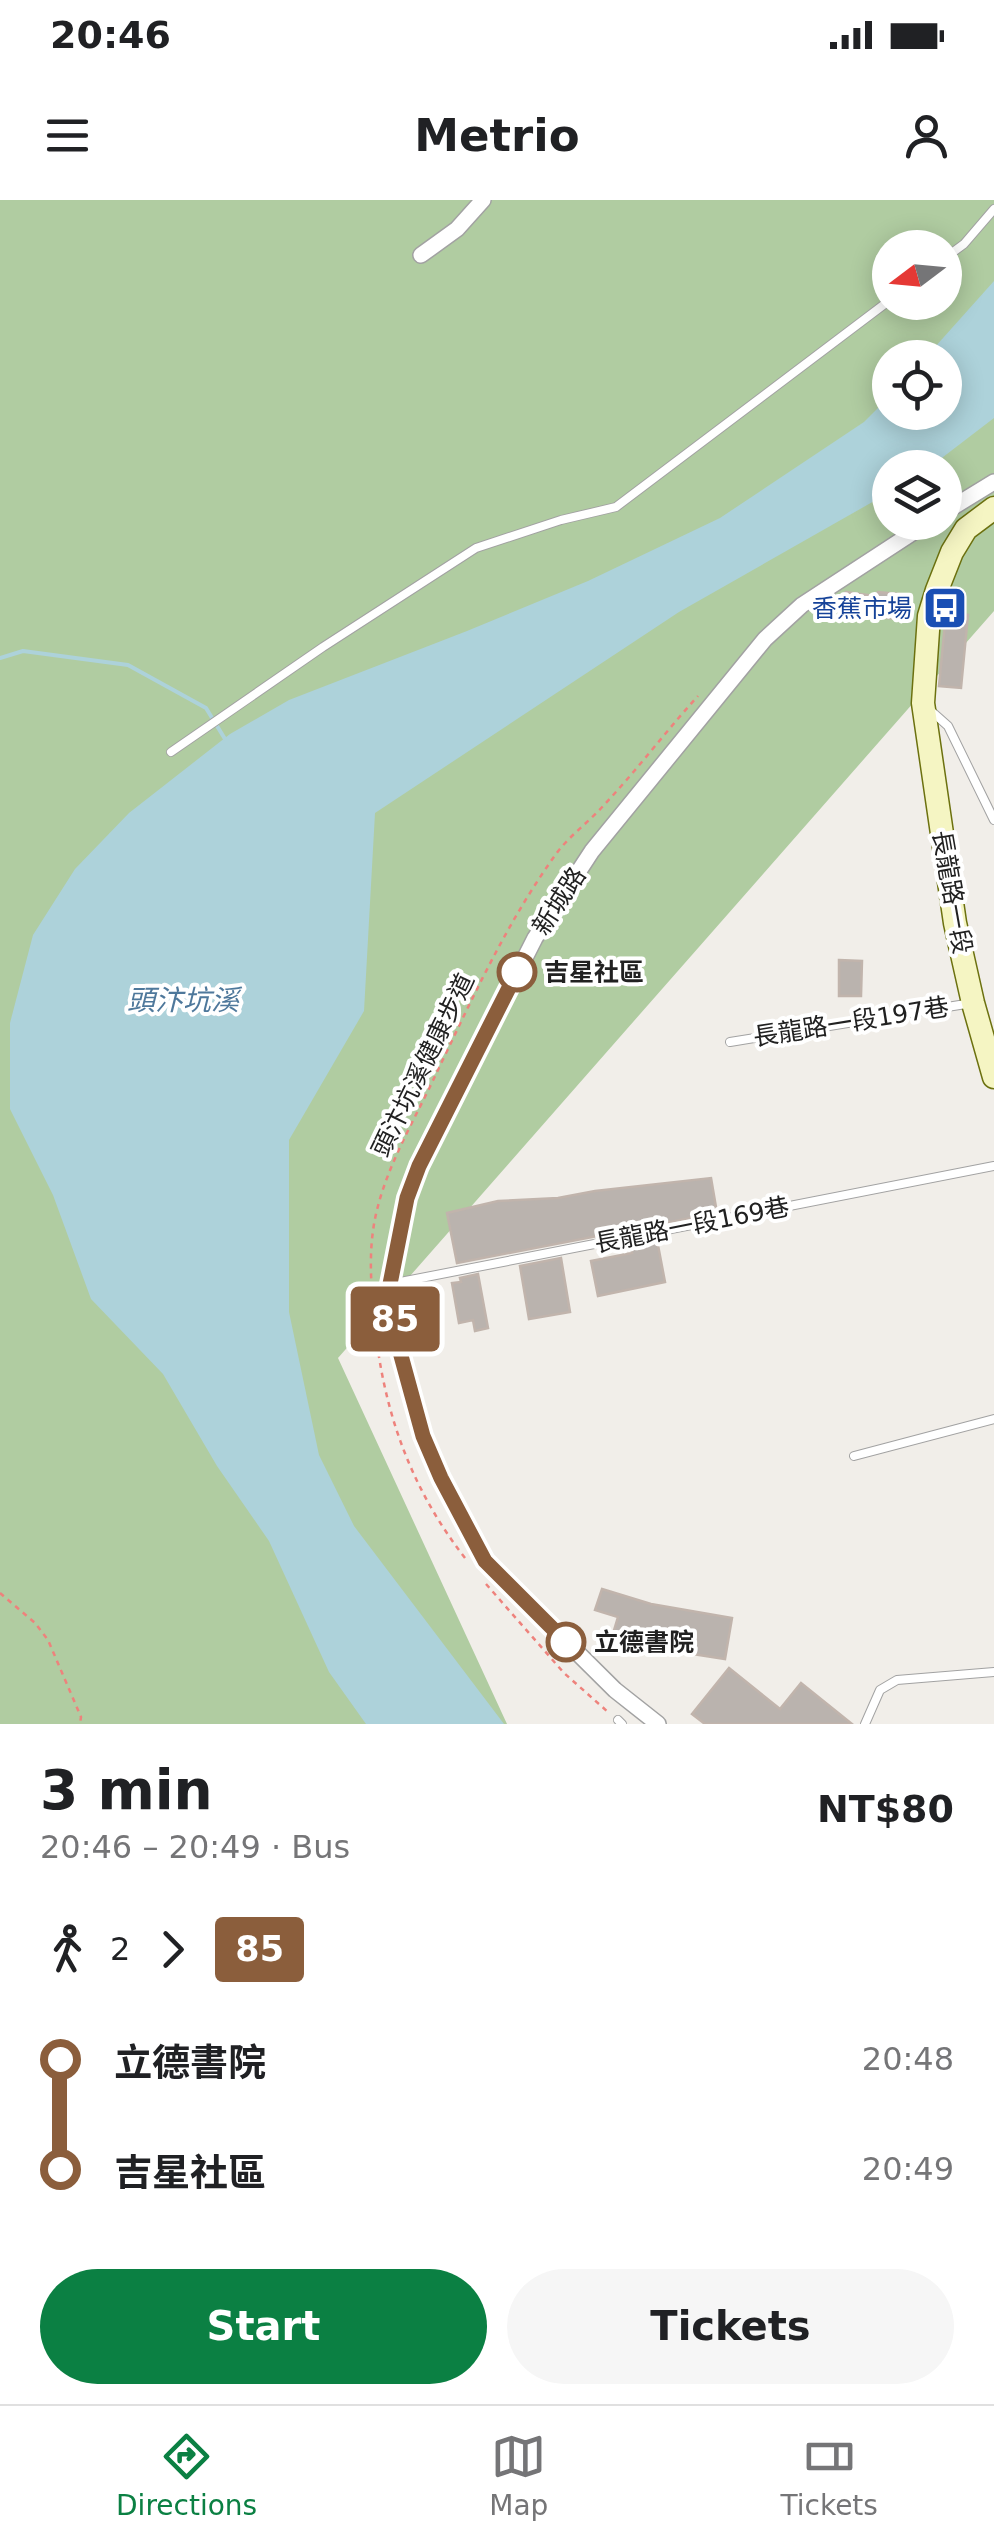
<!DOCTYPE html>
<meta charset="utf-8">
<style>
:root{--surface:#fff;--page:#f6f6f6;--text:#202124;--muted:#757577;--line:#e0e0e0;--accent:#0b8043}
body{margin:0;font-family:"DejaVu Sans","Noto Sans TC",sans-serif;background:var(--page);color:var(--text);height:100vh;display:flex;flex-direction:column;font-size:38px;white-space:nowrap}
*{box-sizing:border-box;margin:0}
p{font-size:32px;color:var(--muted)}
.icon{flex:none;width:55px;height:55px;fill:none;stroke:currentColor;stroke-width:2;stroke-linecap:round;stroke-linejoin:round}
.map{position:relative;height:1524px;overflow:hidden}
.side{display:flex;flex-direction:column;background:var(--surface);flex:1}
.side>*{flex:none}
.badge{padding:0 20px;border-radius:8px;font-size:35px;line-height:65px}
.needle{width:65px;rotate:254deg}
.fabs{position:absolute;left:872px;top:30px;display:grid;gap:20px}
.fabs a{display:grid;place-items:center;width:90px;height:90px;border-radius:50%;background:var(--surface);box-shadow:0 5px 25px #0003;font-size:50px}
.map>.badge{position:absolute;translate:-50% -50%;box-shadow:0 0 0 5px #fff}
.legs{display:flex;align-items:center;gap:15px;height:110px;padding:0 40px;font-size:32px}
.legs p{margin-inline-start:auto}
.overview{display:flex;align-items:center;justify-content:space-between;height:170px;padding:0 40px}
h1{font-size:55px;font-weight:600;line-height:75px}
.primary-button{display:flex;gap:20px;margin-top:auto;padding:20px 40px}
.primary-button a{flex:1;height:115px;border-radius:60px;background:var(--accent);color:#fff;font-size:40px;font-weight:600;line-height:115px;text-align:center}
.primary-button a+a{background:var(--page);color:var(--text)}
ul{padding:0 40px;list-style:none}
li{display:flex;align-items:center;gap:35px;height:110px;font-size:38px}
li i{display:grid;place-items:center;width:15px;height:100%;margin:0 12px;background:currentColor}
li i::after{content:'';width:25px;height:25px;margin:-12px;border:8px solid;border-radius:50%;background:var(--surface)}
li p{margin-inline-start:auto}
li:first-child i{background:linear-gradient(#0000 50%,currentColor 0)}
li:last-child i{background:linear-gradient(currentColor 50%,#0000 0)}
.status{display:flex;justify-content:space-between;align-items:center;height:70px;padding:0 50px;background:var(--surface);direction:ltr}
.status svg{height:28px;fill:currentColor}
header{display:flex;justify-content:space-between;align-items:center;height:130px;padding:0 40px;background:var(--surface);font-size:45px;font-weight:600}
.tab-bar{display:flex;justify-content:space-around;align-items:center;height:140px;border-top:2px solid var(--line);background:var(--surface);font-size:28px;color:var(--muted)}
.tab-bar a{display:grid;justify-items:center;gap:5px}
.tab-bar .current{color:var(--accent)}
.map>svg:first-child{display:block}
.forest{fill:#b0cca1;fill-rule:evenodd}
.water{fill:#add2da}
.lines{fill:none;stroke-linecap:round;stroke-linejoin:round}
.stream{stroke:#add2da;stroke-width:4}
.building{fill:#bab3ae;stroke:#c1b4ac;stroke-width:2.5}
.lane-casing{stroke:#a2a2a2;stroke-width:10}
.street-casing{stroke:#a2a2a2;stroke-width:18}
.secondary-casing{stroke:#6c710f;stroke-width:25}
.path{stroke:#ee827c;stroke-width:2.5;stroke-dasharray:5 5;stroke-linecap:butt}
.lane{stroke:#fff;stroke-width:8}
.street{stroke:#fff;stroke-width:15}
.secondary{stroke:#f5f5c3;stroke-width:22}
.line-1-casing{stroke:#fff;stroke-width:22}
.line-1{stroke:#8b5e3c;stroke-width:15}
.stop-1-dot{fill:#fff;stroke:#8b5e3c;stroke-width:5}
.labels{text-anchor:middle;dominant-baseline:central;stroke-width:8;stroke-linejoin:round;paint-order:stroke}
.transit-label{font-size:25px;fill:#164399;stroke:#fff;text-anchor:end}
.street-label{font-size:25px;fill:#212121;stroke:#fff}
.stop-label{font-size:25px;font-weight:bold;fill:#212121;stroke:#fff;text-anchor:start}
.water-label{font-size:28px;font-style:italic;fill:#4e789b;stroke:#fff}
</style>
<div class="status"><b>20:46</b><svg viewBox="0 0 49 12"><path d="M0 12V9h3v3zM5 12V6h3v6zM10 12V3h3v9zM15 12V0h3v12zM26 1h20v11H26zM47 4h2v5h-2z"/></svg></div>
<header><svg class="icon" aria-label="menu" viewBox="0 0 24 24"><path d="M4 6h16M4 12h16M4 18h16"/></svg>Metrio<svg class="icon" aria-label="person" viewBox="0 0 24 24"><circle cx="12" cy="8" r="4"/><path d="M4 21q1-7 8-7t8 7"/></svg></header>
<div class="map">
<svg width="994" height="1524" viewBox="0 0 994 1524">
<rect width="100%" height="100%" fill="#f1eee9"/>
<path class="forest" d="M0,0H994V411L338,1158L507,1524H0ZM890,48H945V102H890ZM890,158H945V212H890ZM890,268H945V322H890Z"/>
<path class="water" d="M994,81V218L930,267L890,268V292L679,412L375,613L364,811L289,940V1112L319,1255L354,1326L504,1524H366L329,1472L269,1341L217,1266L163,1174L91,1099L53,995L10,909V823L33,735L75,669L129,613L230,534L289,500L467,431L588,381L720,318L864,222L890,196V212H945V158L926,157Z"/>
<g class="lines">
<path class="stream" d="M0,458L23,451L128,465L206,508L225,539"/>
</g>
<path class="building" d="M846,392L875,396L878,392L909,395L907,420L846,414V405L835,403Z
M946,413L968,415L961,488L939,486Z
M839,760L862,761L861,796H839Z
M711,978L717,1013L457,1063L447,1013L498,1001L558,998L595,991Z
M657,1040L665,1082L598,1096L591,1061L632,1053L630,1045Z
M561,1058L570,1112L529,1119L520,1066Z
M478,1074L488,1128L475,1131L473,1120L459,1123L452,1083L461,1082L460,1078Z
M602,1389L651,1404L732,1418L725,1459L635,1445L612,1437L618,1417L595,1410Z
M729,1468L780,1509L801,1483L852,1524H705L692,1514Z"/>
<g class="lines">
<defs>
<path id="lane" d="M945,58L964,44L994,9
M930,510L948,526L994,620
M171,552L323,447L476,348L561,320L616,307L890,100
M730,842L972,803
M390,1084L994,966
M854,1256L994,1219
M618,1520L622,1524
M865,1524L880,1490L897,1480L994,1472"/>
<path id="street" d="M421,55L457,29L483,0
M945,312L994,282
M658,1524L615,1490L485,1361L441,1279L423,1236L399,1153L390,1084L407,998L419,967L535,738L592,651L765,439L802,405L929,322"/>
<path id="secondary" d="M994,308L966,329L952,352L937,390L929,416L923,503L955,723L973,803L994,877"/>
</defs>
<use href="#lane" class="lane-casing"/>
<use href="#street" class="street-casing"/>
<use href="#secondary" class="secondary-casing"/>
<path class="path" d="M465,1358C406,1282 380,1200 373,1105C370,1072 369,1039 378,1006C390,960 416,917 436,874C472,799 507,722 556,654C569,636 589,622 604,605C637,570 666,531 698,496
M486,1384L564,1473L608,1512
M0,1393L35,1423L48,1440L81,1517L80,1524"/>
<use href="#lane" class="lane"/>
<use href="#street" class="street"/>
<use href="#secondary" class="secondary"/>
</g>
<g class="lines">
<defs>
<path id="line-1" d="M517,772L419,966L407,998L390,1084L400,1152L423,1236L441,1278L485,1361L566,1442"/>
</defs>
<use href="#line-1" class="line-1-casing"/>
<use href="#line-1" class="line-1"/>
</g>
<defs>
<symbol id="bus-square" viewBox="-11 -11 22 22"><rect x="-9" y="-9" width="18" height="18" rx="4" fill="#1a4fb4" stroke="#fff"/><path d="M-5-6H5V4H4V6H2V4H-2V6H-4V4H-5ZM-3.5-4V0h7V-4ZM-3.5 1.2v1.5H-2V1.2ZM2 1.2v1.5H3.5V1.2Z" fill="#fff"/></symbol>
</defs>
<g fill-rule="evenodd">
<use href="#bus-square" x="920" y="383" width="50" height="50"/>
</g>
<g class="stop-1-dot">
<circle cx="517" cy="772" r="18"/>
<circle cx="566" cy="1442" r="18"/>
</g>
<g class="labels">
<g class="transit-label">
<text x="912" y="408">香蕉市場</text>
</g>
<g class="street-label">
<text transform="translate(952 692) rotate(80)">長龍路一段</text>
<text transform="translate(559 701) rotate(-57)">新城路</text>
<text transform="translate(851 822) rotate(-9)">長龍路一段197巷</text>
<text transform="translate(423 865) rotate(-64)">頭汴坑溪健康步道</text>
<text transform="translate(692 1025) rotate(-11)">長龍路一段169巷</text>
</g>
<g class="stop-label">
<text x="544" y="772">吉星社區</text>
<text x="594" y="1442">立德書院</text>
</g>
<g class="water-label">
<text x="183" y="800">頭汴坑溪</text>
</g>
</g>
</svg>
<div class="fabs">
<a><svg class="needle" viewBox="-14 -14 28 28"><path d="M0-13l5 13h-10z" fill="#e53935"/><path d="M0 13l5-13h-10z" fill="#757577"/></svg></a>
<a><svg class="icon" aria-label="locate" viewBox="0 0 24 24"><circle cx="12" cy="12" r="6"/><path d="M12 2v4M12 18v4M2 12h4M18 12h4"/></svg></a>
<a><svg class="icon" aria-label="layers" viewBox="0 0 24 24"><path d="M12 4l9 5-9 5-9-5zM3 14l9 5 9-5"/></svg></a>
</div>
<b class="badge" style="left:395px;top:1119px;background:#8b5e3c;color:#fff">85</b>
</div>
<section class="side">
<div class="overview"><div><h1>3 min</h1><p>20:46 – 20:49 · Bus</p></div><b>NT$80</b></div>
<div class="legs"><svg class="icon" aria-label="walk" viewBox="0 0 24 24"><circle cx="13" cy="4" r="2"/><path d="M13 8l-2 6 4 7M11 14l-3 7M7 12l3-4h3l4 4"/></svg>2<svg class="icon" aria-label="forward" viewBox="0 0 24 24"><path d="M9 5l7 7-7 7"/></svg><b class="badge" style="background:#8b5e3c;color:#fff">85</b></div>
<ul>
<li><i style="color:#8b5e3c"></i><b>立德書院</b><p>20:48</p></li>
<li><i style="color:#8b5e3c"></i><b>吉星社區</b><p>20:49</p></li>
</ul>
<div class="primary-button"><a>Start</a><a>Tickets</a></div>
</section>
<nav class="tab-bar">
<a class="current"><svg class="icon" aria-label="directions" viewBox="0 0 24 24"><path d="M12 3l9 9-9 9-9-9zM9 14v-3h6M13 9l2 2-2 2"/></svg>Directions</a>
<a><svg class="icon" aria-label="map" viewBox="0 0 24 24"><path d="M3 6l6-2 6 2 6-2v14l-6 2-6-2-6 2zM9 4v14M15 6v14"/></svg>Map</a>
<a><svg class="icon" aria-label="tickets" viewBox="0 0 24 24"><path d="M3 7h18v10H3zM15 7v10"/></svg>Tickets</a>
</nav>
